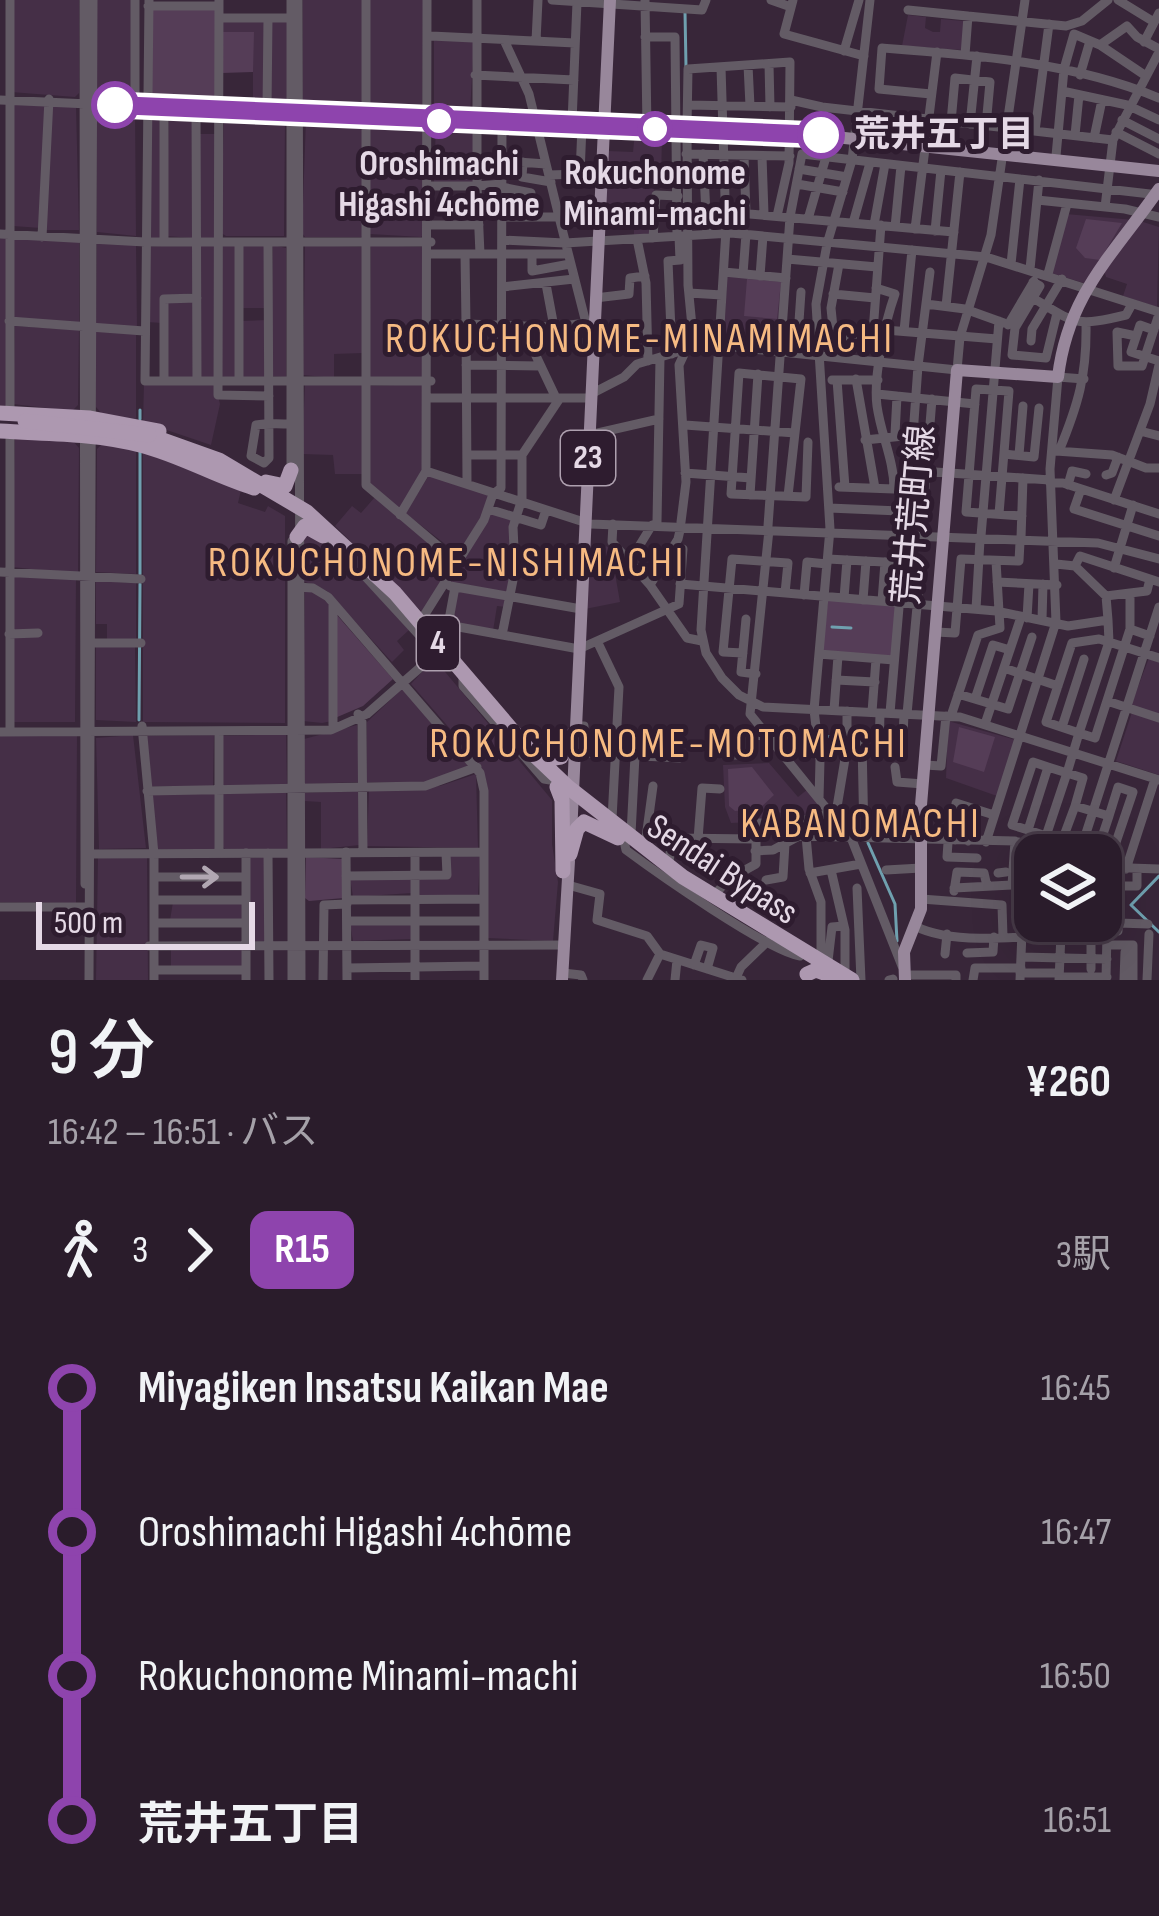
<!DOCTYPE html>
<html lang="ja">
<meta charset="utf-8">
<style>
:root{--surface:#2a1c2b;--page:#322533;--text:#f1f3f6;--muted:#a5a1a9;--line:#463a47}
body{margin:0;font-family:"Sofia Sans Condensed","Noto Sans JP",sans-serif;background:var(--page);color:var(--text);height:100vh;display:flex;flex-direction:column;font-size:45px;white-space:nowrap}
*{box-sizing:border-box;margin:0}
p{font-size:39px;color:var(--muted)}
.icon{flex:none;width:66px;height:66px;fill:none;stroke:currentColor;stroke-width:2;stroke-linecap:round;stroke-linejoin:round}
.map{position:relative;height:980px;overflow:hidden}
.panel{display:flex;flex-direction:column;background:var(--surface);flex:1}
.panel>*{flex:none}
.badge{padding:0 24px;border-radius:18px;font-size:42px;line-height:78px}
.fabs{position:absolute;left:1014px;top:834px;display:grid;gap:24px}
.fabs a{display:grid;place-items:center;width:108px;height:108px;border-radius:24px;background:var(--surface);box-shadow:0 12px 48px #0002,0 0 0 3px var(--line);font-size:60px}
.scale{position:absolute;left:36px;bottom:30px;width:219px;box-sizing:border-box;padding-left:12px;border:6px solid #e5d9e6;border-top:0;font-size:33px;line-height:42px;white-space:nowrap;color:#e5d9e6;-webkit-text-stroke:9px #2e1c2f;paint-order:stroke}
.map>.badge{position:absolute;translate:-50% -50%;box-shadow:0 0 0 6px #fff}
.legs{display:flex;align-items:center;gap:18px;height:132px;padding:0 48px;font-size:39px}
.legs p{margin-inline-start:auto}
.head{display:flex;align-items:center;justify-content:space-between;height:204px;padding:0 48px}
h1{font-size:66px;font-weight:600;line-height:90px}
ul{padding:0 48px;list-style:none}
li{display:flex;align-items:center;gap:42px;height:144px;font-size:45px}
li i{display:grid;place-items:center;width:18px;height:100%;margin:0 15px;background:currentColor}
li i::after{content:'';width:30px;height:30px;margin:-15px;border:9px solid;border-radius:50%;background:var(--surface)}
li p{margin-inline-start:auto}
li:first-child i{background:linear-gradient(#0000 50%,currentColor 0)}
li:last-child i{background:linear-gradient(currentColor 50%,#0000 0)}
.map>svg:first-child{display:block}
.built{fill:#452f47}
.green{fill:#553d57}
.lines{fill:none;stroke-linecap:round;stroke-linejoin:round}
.stream{stroke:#6fa0af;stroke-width:3}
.minor{stroke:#635b65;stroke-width:9}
.major{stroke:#98879b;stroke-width:12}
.highway{stroke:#ad98b0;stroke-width:15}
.highway-bridge{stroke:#ad98b0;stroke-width:15}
.oneway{stroke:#b1a7b2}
.line-1-casing{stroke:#fff;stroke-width:27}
.line-1{stroke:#8e44ad;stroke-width:18}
.stop-1-dot{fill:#fff;stroke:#8e44ad;stroke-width:6}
.labels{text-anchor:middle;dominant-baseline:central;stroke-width:10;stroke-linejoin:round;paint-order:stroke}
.shield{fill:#2e1c2f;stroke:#aea0af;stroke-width:3}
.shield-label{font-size:33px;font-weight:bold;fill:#e5d9e6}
.stop-label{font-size:36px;font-weight:bold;fill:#e5d9e6;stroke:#2e1c2f}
.street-label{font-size:36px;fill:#e5d9e6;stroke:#2e1c2f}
.quarter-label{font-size:42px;letter-spacing:3px;fill:#f6ba82;stroke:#2e1c2f}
</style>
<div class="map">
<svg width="1159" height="980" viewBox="0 0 1159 980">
<rect width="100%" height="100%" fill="#382639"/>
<path class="built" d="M13,0H79V93L75,97L11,92Z
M97,0H134V98L97,93Z
M303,0H364V103L360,108L307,105L303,101Z
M369,0H423L422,111L370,106Z
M908,15L926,17L925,28L933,32H940L941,19L963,21V50L902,46Z
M223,18L264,19L265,104H253V32H222Z
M270,21H287V100L284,105L270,102Z
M434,38L474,39L470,113L434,109Z
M13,102L46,104L41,228L13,226Z
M76,105L79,230H44L49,107Z
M100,108H135L136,236L97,232V111Z
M169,109L192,110L193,238L166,236Z
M160,110L162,236L159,239L149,238L147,111Z
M224,113L279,115L285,120L284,236H226L221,233Z
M306,118L364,122V234L361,237H305L302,233Z
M373,120L424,125L425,233L421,237L370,234L369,122Z
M436,123L473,125V184L434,182Z
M635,132L662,133L661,187L654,188L652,234L634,237V221L604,219L608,151L633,152Z
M198,134H216L215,238H201Z
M1066,214L1134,220L1087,284L1051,273Z
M1140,221L1159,227L1157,307L1123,296L1127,284L1106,277L1104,270Z
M0,235L7,236V406L0,405Z
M13,238L79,242V324L13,319Z
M97,242L136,244L137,329L96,326Z
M192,244L195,293L163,296L162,323L147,322V247Z
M223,244H235V379L220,376Z
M264,244L267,308H241V246Z
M273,245L286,248V377L271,376Z
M305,245L364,247L363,353L334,354V378L303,375Z
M371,245L423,247L422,378L369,377Z
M199,246H216L214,378H201Z
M727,276L782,280L777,347L724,338Z
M193,299V378H169L166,376L167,302Z
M267,320L265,377L243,378L241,321Z
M15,326L79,330L78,405L72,411L13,404Z
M96,330L136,334V419L102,414L96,407Z
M144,383H215L220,404L211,445L143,422Z
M305,384H362L364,474H335L333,455L302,454Z
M422,384L424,472L399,509L369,484L370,386Z
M15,439L73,441L79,448L78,574L12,567Z
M102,444L136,450V574L96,572L97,449Z
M143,452L241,490L238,503L265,512L268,506L285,516V723L143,722Z
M433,476L489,495L482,518L458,554L405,513L428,477Z
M375,497L454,562L422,612L335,526L352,506L361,513Z
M490,510L515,518L509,593L447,584Z
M306,531L364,580L409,630L397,641L404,650L392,662L327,591L303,581L302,534Z
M606,546L624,557L613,562L620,602L585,609L588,563Z
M13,574L76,577L75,722H11Z
M96,581L136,583V640L107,641V624H96Z
M456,589L508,599L506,607L497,606L493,631L451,624Z
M305,590L317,593L331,606L332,721L322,723L303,721Z
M96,645H135L136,722L96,720Z
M1149,658L1159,661V716L1131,705Z
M432,661H436L552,800V844L558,882L553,941L488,938L487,784L479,762L411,684Z
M402,689L470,767L422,783L367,782V722Z
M1132,712L1159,721V775L1116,761Z
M948,721L1016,740L997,796L946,778Z
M357,725L360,782L305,784L304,739Z
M286,734L287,785H222L221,736Z
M133,735L146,848L99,849L96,738Z
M214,735L213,786H148L144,736Z
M0,736H77L76,903L0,902Z
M769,763L798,797L808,789L819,802L817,809L805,817L776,812L775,821L731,823L725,807L723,765Z
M476,774L478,848L367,846L369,790L440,786Z
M286,791L287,849H225L221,845V795L225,792Z
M358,791L360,845L321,849V802L304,801V793Z
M150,792L216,794L215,849H158Z
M448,855L480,857L478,895H418L419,878L448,877Z
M98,857L147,858L148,980H96Z
M267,857V941H250V858Z
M350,877L412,878V893L353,897Z
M173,902L242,904V921L170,920Z
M350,923H411L412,939L353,941Z
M171,948L243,950V967H171Z"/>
<path class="green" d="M149,10H216L217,101L147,100Z
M222,32H254L253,72L222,73Z
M1086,219L1122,223L1100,260L1085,258L1076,248Z
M747,279L781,282L777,319L744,316Z
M828,599L895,604L894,660L822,653Z
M336,614L393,679L363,706L335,718Z
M959,727L995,737L984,772L953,762Z
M752,767L774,795L759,809L735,811L729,806L728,769Z
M306,857L343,859L344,898L309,901L305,898Z"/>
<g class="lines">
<path class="stream" d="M685,12L686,67
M140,410V419
M140,574V452
M832,627L851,628
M139,720L140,584
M820,737L841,736
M868,843L895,904L897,941
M1159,876L1131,905L1159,932"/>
<path class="minor" d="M10,0V413
M84,0L85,884
M135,0V105
M149,0L145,381H431
M219,0L218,395L269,396
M291,0V471
M298,0L301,980
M366,0V485L458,563
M552,0L702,10L706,0
M645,0L647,129
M771,0L791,7
M793,0L784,34L864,56
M1118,0L1154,22
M148,6H219
M908,10L1066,26L1082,21L1108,0
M219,18H291
M431,36L575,43
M645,37H675L677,237
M536,41L538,0
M1144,42L1159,13
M1100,45L1127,26L1137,37L1159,49
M844,51L859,0
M965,55L968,16
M769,64L770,107
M748,65L750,106
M721,67L726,230L701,630L706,653L722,678L739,695L763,707L960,717L1159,780
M475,75L574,80
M1080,75L1090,41
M1062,91L1127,105L1159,120
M931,94L879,89L882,48C974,55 1073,62 1159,98
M0,100L599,127
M791,100L822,107L1113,140
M688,105L791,107
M196,107L197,381
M267,108L268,18
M1122,120L1159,139
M572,122L577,2
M951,122L955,78L990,82L986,126
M970,124L977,56
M687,127L688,69L790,62L789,163L777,216
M687,131L688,285L694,347
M1035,131L1049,24
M1116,132L1159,154
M1075,135L1079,95
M1094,138L1102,100
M686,154L790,156
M703,154L707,234
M744,156L746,213
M762,156L764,214
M1056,156L1064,69L1074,34L1100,45L1146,76
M476,159L546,164
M523,162L522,177L551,182
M799,169L847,177
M549,175L580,174L582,126
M797,184L843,192
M431,186H477V0
M502,187L531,193L526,217
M1037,200L1125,209L1159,217
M1105,207L1113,140L1159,52
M726,212L954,232
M502,217H559L529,94L504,40
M559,217L586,323H592
M808,219L826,157
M853,223L870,163
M431,225H479
M874,225L885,164
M895,227L901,166
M915,229L937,52
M935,231L941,170
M0,234L145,242H431
M42,237L49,99
M653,238L656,195L678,196
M637,239L646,283L648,361
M502,240L565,243L731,233L986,257L1159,312
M164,241V106
M268,242L269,458L264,463L251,456L256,425C267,423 281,424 293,424
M431,254H567
M465,254L466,324L554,327L586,323
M480,254L477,186L502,184
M532,254V271L570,264
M787,259L877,267
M1011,264L1020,179
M1030,269L1039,180
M724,272L786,278
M743,274L746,234
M1048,274L1067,204
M760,276L763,236
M1033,282L1040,286L1015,328L1012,355L1046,358L1057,313
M546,284L554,327
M502,287L574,279
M876,288L895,294C885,322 873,377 877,406C881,435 894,460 894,489
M689,293L722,295
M833,294L875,298
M595,298L629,294L630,278L645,276
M1033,298C1076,324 1075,327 1126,315L1132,304
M926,304L965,309L1004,323
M946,306L960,172
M9,321L144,331
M431,325L466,324L467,482
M1008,325L1034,281
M528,326V339L556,398
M1154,330L1140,325L1131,352L1159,361
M904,331L912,250
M873,332L881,225
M782,335L798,336L801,292
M1136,336L1117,332L1118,366H1142L1159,314
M834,338L831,308L839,264
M818,340L885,330L997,339
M1031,341L1032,329L1062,279
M531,346L588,342
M672,354L668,261L680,260L679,236
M466,365L540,366
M856,379L875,488
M832,380H878
M837,380L845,487
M164,381V299L197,298
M239,381V242
M591,394L624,377L637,364L704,344L957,370L960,337L991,235L1025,0
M877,394L975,404
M431,398H586
M685,425L795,433
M1140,431L1159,436
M895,434L897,396
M589,435L659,419
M865,440L913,435
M1056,451L1112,455L1146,468H1159
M1059,451C1078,405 1087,375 1086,324
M1004,454L1034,457L1039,408
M467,455H522
M1019,455L1023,406
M426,471L590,524L1098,543L1159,559
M921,471L1050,480
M685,473L751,478
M1106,475L1112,473L1118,457
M1050,483H1063L1159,514
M1068,485L1072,471L1086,474
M839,487L894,489
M1081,489L1074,509L1159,536
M750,495L758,374
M788,496L801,379L739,373L731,494L806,497L808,442
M522,500V455L560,398
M1114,500L1150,404L1159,365
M829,508L923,512L932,399
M488,509L541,525L546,510
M999,514L1009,391L976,389L966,512L1022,516
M400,515L426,471L427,0
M657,522L660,358
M681,522L686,482L679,365L686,350
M613,524L612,542L650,585L687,638L702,641
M768,526L790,217L802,154L1159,195
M769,530L750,714L852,840L902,966
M906,532L918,366L930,272
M981,536L999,321
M1021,538L1023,478
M330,540L329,544L363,574L420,636L427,637
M292,541V980
M828,559L921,564L907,714
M630,561L652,525
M1056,564L1075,566L1106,596L1130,593V629L1150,636
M1075,566L1080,556L1150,579
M1114,568L1133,505
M0,572L141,579
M997,582L1057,585
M680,584L996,611L1068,626L1108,620L1106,596
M650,585L678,539L681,526
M450,586L581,609
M297,587L313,588L328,597L480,773L484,791V980
M455,587L448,625L579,649L679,604L683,549L673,548
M1130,593L1147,591L1150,579L1159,582
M804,595L807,562L827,564
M844,598L847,560
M863,600L866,561
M882,601L885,562
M333,604V725
M976,609L980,540
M1027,618L1029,584
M746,619L741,672L756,674
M1042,620L1043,584
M1108,620L1109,642L1159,658
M420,622L484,520L493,494L501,488L502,122
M936,632L955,633L961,559L1019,561L1020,542
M9,634L38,633
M502,635L515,570L513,527L521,502
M1099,639L1109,642L1079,733L1046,722L1072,643Z
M88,643H141
M598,643L619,687L612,819
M743,653L723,652L732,559L788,563L785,593
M819,654L894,660
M1004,668L1058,686
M463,679V686L544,779L550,780
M836,680L875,682
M958,694L1008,709L1032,637
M975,699L993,645L1010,650
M1107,701L1159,718
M834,710L838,656
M872,712L876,659
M890,713L905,537
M358,714L362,722L363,852
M951,716L978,635L1000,628L996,561
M985,724L1021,617
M142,726L154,854V980
M578,726H584L586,753L680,758
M1062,727L1084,659
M219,731V853
M0,732L331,730L367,714L431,658L438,657L447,664
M10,732V432
M766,734H814
M903,736L904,714
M722,738L746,735
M847,738H861L862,742L864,837
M879,754L880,713
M728,755H748L746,735L767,736
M925,765L941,766L946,716
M895,767L897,782L923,784
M147,791L425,786L477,767
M819,799L820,760L814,710L830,529L816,304L827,244L852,160L870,0
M1075,806L1062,841L1046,836L1067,773L1083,778L1075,806L1109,816L1118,787L1133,792L1111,857L1097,852L1109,816
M835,819L847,747V711
M949,828L947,857L977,858
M1028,830L1012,825L1033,762L1048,767
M631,834L635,756
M806,836L809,869L821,902V957
M808,836L807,819L830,813
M698,839L702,788L720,789
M955,840L956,803L994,815
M624,841L626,850C657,873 768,951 800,956
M968,841L978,810
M1015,841L1068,855
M986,842L1056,622L1050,469L1058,377L1084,379
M645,845L653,786
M1041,846L1046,836L1028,830L1048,767L1067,773L1079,733L1095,738L1130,629
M755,851L773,850L799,836L1015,841L1012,885L954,888
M346,852L347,980
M246,853V980
M268,853L269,980
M415,853V980
M91,854L483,852
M1079,855L1159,607
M669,862L672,838L755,839
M1101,867L1159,869
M1126,869L1155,779
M831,870L845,930V971
M886,870L921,868
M810,873L861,864
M998,873L1006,872
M346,876L447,875L446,853
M154,877H246
M766,880L783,877L785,844
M568,885L600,894L597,920L647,936L660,954L742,980
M1119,886H1137V869
M857,888L861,980
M954,891L957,872L984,873L987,886
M716,893L729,879L756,864V823H775V832
M921,899L1002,905L1003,937
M154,900H246
M347,900L483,899
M0,907H89
M347,921H484
M154,923H246
M1119,923L1148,924
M915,926C962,951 1064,930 1118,931L1120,869
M1107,945H1133V980
M149,946L565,945
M967,953L993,952L994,937
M945,954L947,934
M1021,957L1107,959
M828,961L832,927L844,926
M694,965L701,945L713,948L707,969
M347,968L484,966
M1091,969V931
M155,970H246
M563,973L581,975L583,980
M1020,973H1059
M904,975H956V980
M1059,977H1107
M736,978L741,967L768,941
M89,980L93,0
M323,980L324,905L347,904
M647,980L660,954
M675,980L677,960
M889,980L893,979
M973,980L975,968H1021
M1020,980L1025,861
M1059,980L1061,934
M1106,980L1107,931
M1124,980L1125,952
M1147,980L1149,934"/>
<path class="major" d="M600,127L816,135L1159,171
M571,835L610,0
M562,980L569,861
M905,980L904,952L921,909V805L957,370L1058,377C1068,294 1113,255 1159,189"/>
<path class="highway" d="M0,413L90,418L159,431
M0,431C47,434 94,433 140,445C180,455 215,476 254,488
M149,435L219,460L307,512L395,593L530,751L568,787L683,877L852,980
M266,482L285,486L291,470
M297,537L305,526L323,536
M538,752L548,759L561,757L570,736
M557,787L562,800L563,871
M570,854L577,829L584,822L618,838
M807,974L816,970L832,976"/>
<path class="highway-bridge" d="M25,421L149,435"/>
</g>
<defs><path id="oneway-shaft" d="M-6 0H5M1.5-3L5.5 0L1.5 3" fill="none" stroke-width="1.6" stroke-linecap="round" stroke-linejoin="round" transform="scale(3)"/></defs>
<use class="oneway" href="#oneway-shaft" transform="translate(200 877)"/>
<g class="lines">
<defs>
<path id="line-1" d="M115,105L821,135"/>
</defs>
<use href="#line-1" class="line-1-casing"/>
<use href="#line-1" class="line-1"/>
</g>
<g class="stop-1-dot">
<circle cx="115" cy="105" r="21"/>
<circle cx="439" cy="121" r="15"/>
<circle cx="655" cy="129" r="15"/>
<circle cx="821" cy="135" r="21"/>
</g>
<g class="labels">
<g class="shield">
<rect x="561" y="431" width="54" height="54" rx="9"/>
<rect x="417" y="616" width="42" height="54" rx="9"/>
</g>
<g class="shield-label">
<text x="588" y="458">23</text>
<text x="438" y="643">4</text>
</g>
<g class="stop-label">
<text x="854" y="135" text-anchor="start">荒井五丁目</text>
<text x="439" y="164">Oroshimachi<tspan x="439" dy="41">Higashi 4chōme</tspan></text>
<text x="655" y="173">Rokuchonome<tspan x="655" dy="41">Minami-machi</tspan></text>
</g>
<g class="street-label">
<text transform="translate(915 515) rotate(-85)">荒井荒町線</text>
<text transform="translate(722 870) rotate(33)">Sendai Bypass</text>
</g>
<g class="quarter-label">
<text x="640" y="339">ROKUCHONOME-MINAMIMACHI</text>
<text x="447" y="563">ROKUCHONOME-NISHIMACHI</text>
<text x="669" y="744">ROKUCHONOME-MOTOMACHI</text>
<text x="861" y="824">KABANOMACHI</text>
</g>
</g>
</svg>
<div class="fabs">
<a><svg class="icon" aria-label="layers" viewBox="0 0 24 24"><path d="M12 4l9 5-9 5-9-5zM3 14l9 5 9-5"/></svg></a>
</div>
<div class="scale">500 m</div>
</div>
<section class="panel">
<div class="head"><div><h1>9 分</h1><p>16:42 – 16:51 · バス</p></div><b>¥260</b></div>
<div class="legs"><svg class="icon" aria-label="walk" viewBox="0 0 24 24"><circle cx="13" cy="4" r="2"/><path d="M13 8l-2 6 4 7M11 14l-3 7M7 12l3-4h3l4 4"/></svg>3<svg class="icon" aria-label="forward" viewBox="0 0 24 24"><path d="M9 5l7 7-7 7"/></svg><b class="badge" style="background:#8e44ad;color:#fff">R15</b><p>3駅</p></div>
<ul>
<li><i style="color:#8e44ad"></i><b>Miyagiken Insatsu Kaikan Mae</b><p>16:45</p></li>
<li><i style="color:#8e44ad"></i><span>Oroshimachi Higashi 4chōme</span><p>16:47</p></li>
<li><i style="color:#8e44ad"></i><span>Rokuchonome Minami-machi</span><p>16:50</p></li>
<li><i style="color:#8e44ad"></i><b>荒井五丁目</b><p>16:51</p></li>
</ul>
</section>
